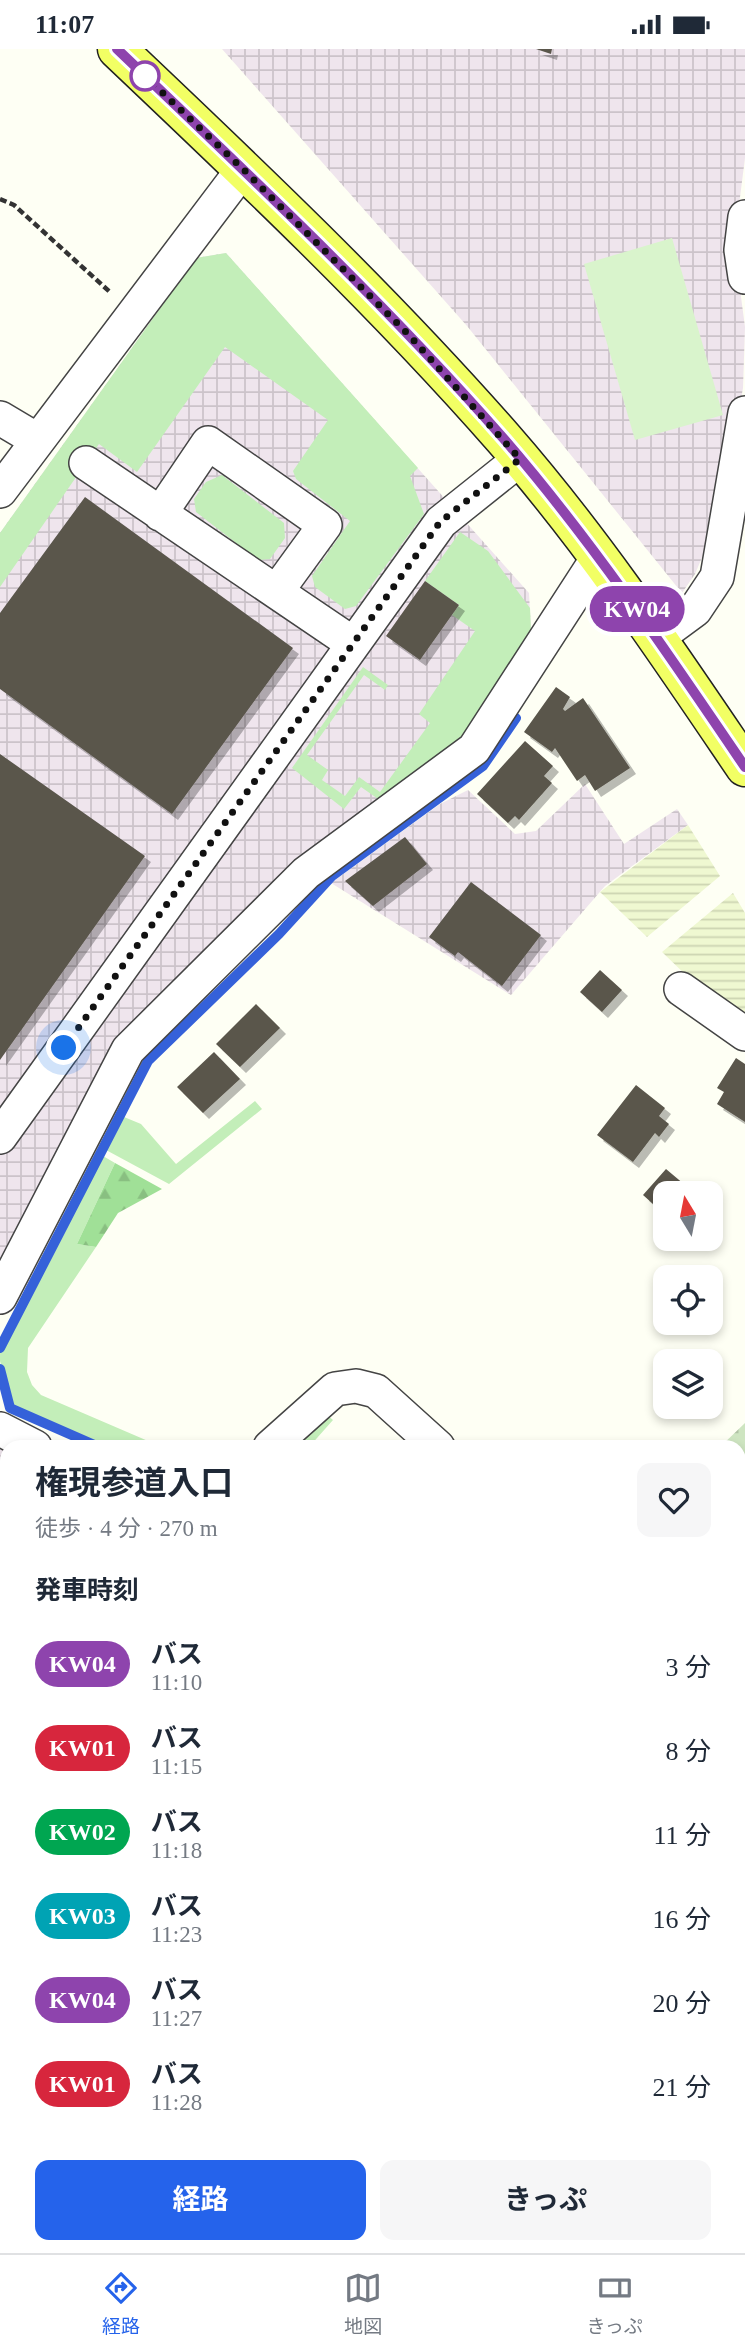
<!DOCTYPE html>
<html lang="ja">
<meta charset="utf-8">
<style>
:root{--surface:#fff;--page:#f6f6f7;--text:#1f2937;--muted:#747a83;--line:#e0e1e3;--accent:#2563eb}
body{margin:0;font-family:"Times New Roman","Noto Sans JP",serif;background:var(--page);color:var(--text);height:100vh;display:flex;flex-direction:column;font-size:26px;white-space:nowrap}
*{box-sizing:border-box;margin:0}
p{font-size:23px;color:var(--muted)}
.icon{flex:none;width:38px;height:38px;fill:none;stroke:currentColor;stroke-width:2;stroke-linecap:round;stroke-linejoin:round}
.map{position:relative;flex:1;overflow:hidden}
.sheet{position:absolute;left:0px;top:1391px;width:746px;height:814px;display:flex;flex-direction:column;background:var(--surface);border-radius:21px 21px 0 0;box-shadow:0 4px 10px #0003}
.sheet>*{flex:none}
.badge{padding:0 14px;border-radius:23px;font-size:24px;line-height:46px}
.needle{width:46px;rotate:350deg}
.fabs{position:absolute;left:653px;top:1132px;display:grid;gap:14px}
.fabs a{display:grid;place-items:center;width:70px;height:70px;border-radius:14px;background:var(--surface);box-shadow:0 4px 10px #0003;font-size:35px}
.you{position:absolute;width:35px;height:35px;margin:-18px;border:5px solid #fff;border-radius:50%;background:#1a73e8;box-shadow:0 0 0 10px #1a73e833}
.map>.badge{position:absolute;translate:-50% -50%;box-shadow:0 0 0 4px #fff}
h2{padding:0 35px;font-size:26px;line-height:63px}
.round{display:grid;place-items:center;flex:none;width:74px;height:74px;border-radius:14px;background:var(--page)}
.overview{display:flex;align-items:center;justify-content:space-between;height:119px;padding:0 35px}
h1{font-size:33px;font-weight:700;line-height:52px}
.cta{display:flex;gap:14px;margin-top:auto;padding:14px 35px}
.cta a{flex:1;height:80px;border-radius:14px;background:var(--accent);color:#fff;font-size:28px;font-weight:700;line-height:80px;text-align:center}
.cta a+a{background:var(--page);color:var(--text)}
ul{padding:0;list-style:none}
li{display:flex;align-items:center;gap:21px;height:84px;padding:0 35px}
li div{flex:1}
li b{display:block;font-size:26px}
li em{font-style:normal}
li .badge{min-width:77px;font-weight:700;text-align:center}
.status{display:flex;justify-content:space-between;align-items:center;height:49px;padding:0 35px;background:var(--surface);direction:ltr}
.status svg{height:19px;fill:currentColor}
.tabs{display:flex;justify-content:space-around;align-items:center;height:98px;border-top:2px solid var(--line);background:var(--surface);font-size:19px;color:var(--muted)}
.tabs a{display:grid;justify-items:center;gap:4px}
.tabs .active{color:var(--accent)}
.map>svg:first-child{display:block}
.industrial{fill:url(#industrial-grid)}
.farmland{fill:url(#farmland-rules)}
.grass{fill:#c3eeb9}
.forest{fill:url(#forest-firs)}
.cemetery{fill:url(#cemetery-stones)}
.pitch{fill:#d9f4cc}
.lines{fill:none;stroke-linecap:round;stroke-linejoin:round}
.stream{stroke:#3561d9;stroke-width:10}
.building{fill:#5a564c;filter:url(#shadow)}
.minor-casing{stroke:#444;stroke-width:36}
.major-casing{stroke:#222;stroke-width:41}
.highway-casing{stroke:#222;stroke-width:41}
.path{stroke:#333;stroke-width:4.5;stroke-dasharray:7 3.5;stroke-linecap:butt}
.minor{stroke:#fff;stroke-width:33}
.major{stroke:#f2ff64;stroke-width:38}
.highway{stroke:#ffda52;stroke-width:38}
.line-casing{stroke:#fff;stroke-width:16}
.line{stroke:#8e44ad;stroke-width:10}
.walk{stroke:#111;stroke-width:7;stroke-dasharray:0 12.6}
.stop-dot{fill:#fff;stroke:#8e44ad;stroke-width:3.5}
</style>
<div class="status"><b>11:07</b><svg viewBox="0 0 49 12"><path d="M0 12V9h3v3zM5 12V6h3v6zM10 12V3h3v9zM15 12V0h3v12zM26 1h20v11H26zM47 4h2v5h-2z"/></svg></div>
<div class="map">
<svg width="745" height="2204" viewBox="0 0 745 2204">
<defs>
<pattern id="industrial-grid" width="8" height="8" patternUnits="userSpaceOnUse" patternTransform="scale(1.75)"><rect width="8" height="8" fill="#efe5ed"/><path d="M0 4h8M4 0v8" fill="none" stroke="#ccc3ca"/></pattern>
<pattern id="farmland-rules" width="6" height="5" patternUnits="userSpaceOnUse" patternTransform="scale(1.75)"><rect width="6" height="5" fill="#eff8d1"/><path d="M0 2.5h6" fill="none" stroke="#ccd4b2"/></pattern>
<pattern id="forest-firs" width="22" height="20" patternUnits="userSpaceOnUse" patternTransform="scale(1.75)"><rect width="22" height="20" fill="#a0e097"/><path d="M5 1l3.5 6h-7zM16 11l3.5 6h-7z" fill="#89bf81"/></pattern>
<pattern id="cemetery-stones" width="16" height="16" patternUnits="userSpaceOnUse" patternTransform="scale(1.75)"><rect width="16" height="16" fill="#cee5c1"/><path d="M2 7V4a2 2 0 0 1 4 0v3zM10 15v-3a2 2 0 0 1 4 0v3z" fill="#b0c3a5"/></pattern>
<filter id="shadow"><feDropShadow dx="6" dy="6" stdDeviation="0" flood-color="#0004"/></filter>
</defs>
<rect width="100%" height="100%" fill="#fefff4"/>
<path class="industrial" d="M222,0H745V109L734,195L745,278L743,339L720,466L695,525L682,544L467,277Z
M226,204L529,544L531,581L466,693L120,993L0,1223V484L196,209Z
M585,735L624,795L677,760L688,776L605,837L511,946L331,834L440,755L468,741L515,785L536,782Z
M0,1399L7,1402V2051L0,2053Z
M745,2092V2204H286L288,2198H738L739,2093Z"/>
<path class="farmland" d="M688,776L720,827L647,888L600,843Z
M733,844L745,864V970L690,930L662,903Z"/>
<path class="grass" d="M226,204L418,419L410,427L424,465L356,557L345,560L315,538L312,527L350,472L296,430L293,422L328,371L225,298L137,423L99,395L0,538V484L196,209Z
M222,426L284,474L285,489L270,510L258,511L196,463L194,450L206,433Z
M460,483L488,502L530,559L531,581L466,693L381,752L361,738L344,760L292,719L363,618L388,636L385,641L364,626L307,706L328,721L322,731L345,747L359,728L380,743L430,674L419,665L475,582L452,566L459,556L425,532Z
M255,1052L262,1060L169,1135L106,1101L124,1068L141,1075L176,1115Z
M103,1107L115,1114L77,1195L96,1198L28,1299L27,1323L32,1336L41,1346L162,1398H104L12,1358L0,1312V1303Z
M327,1366L333,1371L309,1398H287Z"/>
<path class="forest" d="M115,1114L162,1140L118,1164L96,1198L77,1195Z
M745,1862V1906L739,1908L738,1864Z
M745,1991V2033L739,2035V1993Z"/>
<path class="cemetery" d="M745,1374V1685L739,1686L738,1398H720Z"/>
<path class="pitch" d="M672,189L723,366L635,391L584,215Z"/>
<g class="lines">
<path class="stream" d="M0,1299L148,1012L279,885L332,827L483,717L516,669
M0,1320L10,1359L99,1398
M0,1621L7,1618
M738,1802L741,1801"/>
</g>
<path class="building" d="M536,0H552L551,5Z
M85,448L293,599L172,765L0,640V564Z
M425,532L459,556L420,611L386,587Z
M556,638L570,648L563,660L565,662L583,649L630,719L595,742L585,726L577,732L555,699L552,703L524,683Z
M525,692L553,717L544,727L552,734L519,771L515,767L508,774L477,745Z
M0,705L145,807L0,1011Z
M405,788L427,815L373,857L345,832Z
M471,833L541,886L502,937L458,903L455,907L429,888Z
M600,921L622,941L602,963L580,943Z
M256,955L280,979L240,1018L216,995Z
M214,1003L240,1030L203,1064L177,1038Z
M736,1009L745,1015V1073L717,1055L724,1043L717,1039Z
M636,1036L665,1059L659,1067L669,1075L659,1088L655,1084L633,1113L597,1086Z
M666,1120L685,1136L677,1144H665V1159L662,1163L643,1146Z
M7,1722V1801H6L0,1778V1724Z
M0,1901L7,1922V2036L0,2037Z
M745,2118V2204H681L675,2198H738V2124Z
M399,2198H658L664,2204H406Z"/>
<g class="lines">
<defs>
<path id="minor" d="M745,168L741,201L745,228
M0,369L37,391
M86,414L352,594
M0,442L243,120
M160,465L208,394L325,476L277,542
M657,589L695,561L717,528L745,364
M681,940L745,985
M0,1088L441,473L520,410
M0,1248L128,1001L306,824L474,700L599,507
M0,1380L35,1398
M270,1398L335,1340L356,1337L376,1342L438,1398
M0,1687L7,1685
M249,2198L252,2204"/>
<path id="major" d="M117,0C250,126 383,252 504,390C594,493 669,606 745,718"/>
<path id="highway" d="M738,1844L745,1842
M738,1929L745,1927
M738,1973L745,1971
M738,2055L745,2053
M0,2087L7,2085
M0,2132L7,2130
M0,2176L7,2174
M90,2204L115,2198"/>
</defs>
<use href="#minor" class="minor-casing"/>
<use href="#major" class="major-casing"/>
<use href="#highway" class="highway-casing"/>
<path class="path" d="M0,150L14,156L111,244"/>
<use href="#minor" class="minor"/>
<use href="#major" class="major"/>
<use href="#highway" class="highway"/>
</g>
<g class="lines">
<defs>
<path id="line" d="M117,0C249,126 383,252 504,390C593,493 669,606 745,718"/>
</defs>
<use href="#line" class="line-casing"/>
<use href="#line" class="line"/>
<path class="walk" d="M64,999L440,473L520,410L409,286L243,120L145,27"/>
</g>
<circle class="stop-dot" cx="145" cy="27" r="14"/>
</svg>
<div class="fabs">
<a><svg class="needle" viewBox="-14 -14 28 28"><path d="M0-13l5 13h-10z" fill="#e53935"/><path d="M0 13l5-13h-10z" fill="#747a83"/></svg></a>
<a><svg class="icon" aria-label="locate" viewBox="0 0 24 24"><circle cx="12" cy="12" r="6"/><path d="M12 2v4M12 18v4M2 12h4M18 12h4"/></svg></a>
<a><svg class="icon" aria-label="layers" viewBox="0 0 24 24"><path d="M12 4l9 5-9 5-9-5zM3 14l9 5 9-5"/></svg></a>
</div>
<div class="you" style="left:64px;top:999px"></div>
<b class="badge" style="left:637px;top:560px;background:#8e44ad;color:#fff">KW04</b>
<section class="sheet">
<div class="overview"><div><h1>権現参道入口</h1><p>徒歩 · 4 分 · 270 m</p></div><a class="round"><svg class="icon" aria-label="heart" viewBox="0 0 24 24"><path d="M12 20l-8-8c-3-5 5-10 8-4 3-6 11-1 8 4z"/></svg></a></div>
<h2>発車時刻</h2>
<ul>
<li><span class="badge" style="background:#8e44ad;color:#fff">KW04</span><div><b>バス</b><p>11:10</p></div><em>3 分</em></li>
<li><span class="badge" style="background:#d7263d;color:#fff">KW01</span><div><b>バス</b><p>11:15</p></div><em>8 分</em></li>
<li><span class="badge" style="background:#00a651;color:#fff">KW02</span><div><b>バス</b><p>11:18</p></div><em>11 分</em></li>
<li><span class="badge" style="background:#00a3b4;color:#fff">KW03</span><div><b>バス</b><p>11:23</p></div><em>16 分</em></li>
<li><span class="badge" style="background:#8e44ad;color:#fff">KW04</span><div><b>バス</b><p>11:27</p></div><em>20 分</em></li>
<li><span class="badge" style="background:#d7263d;color:#fff">KW01</span><div><b>バス</b><p>11:28</p></div><em>21 分</em></li>
</ul>
<div class="cta"><a>経路</a><a>きっぷ</a></div>
</section>
</div>
<nav class="tabs">
<a class="active"><svg class="icon" aria-label="directions" viewBox="0 0 24 24"><path d="M12 3l9 9-9 9-9-9zM9 14v-3h6M13 9l2 2-2 2"/></svg>経路</a>
<a><svg class="icon" aria-label="map" viewBox="0 0 24 24"><path d="M3 6l6-2 6 2 6-2v14l-6 2-6-2-6 2zM9 4v14M15 6v14"/></svg>地図</a>
<a><svg class="icon" aria-label="tickets" viewBox="0 0 24 24"><path d="M3 7h18v10H3zM15 7v10"/></svg>きっぷ</a>
</nav>
